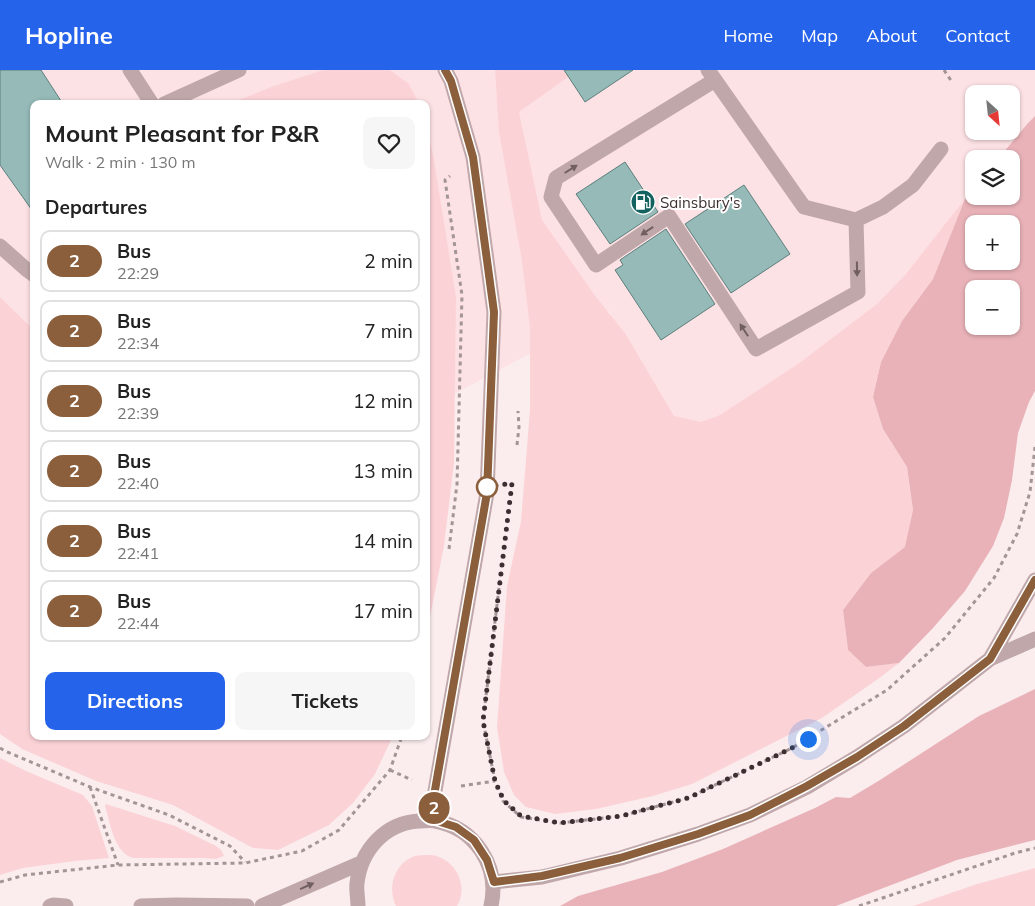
<!DOCTYPE html>
<meta charset="utf-8">
<style>
:root{--surface:#fff;--page:#f6f6f6;--text:#222;--muted:#767676;--line:#e0e0e0;--accent:#2563eb}
body{margin:0;font-family:Mulish,sans-serif;background:var(--page);color:var(--text);height:100vh;display:flex;flex-direction:column;font-size:19px;white-space:nowrap}
*{box-sizing:border-box;margin:0}
p{font-size:16px;color:var(--muted)}
.icon{flex:none;width:28px;height:28px;fill:none;stroke:currentColor;stroke-width:2;stroke-linecap:round;stroke-linejoin:round}
.map{position:relative;flex:1;overflow:hidden}
.sheet{position:absolute;left:30px;top:30px;width:400px;height:640px;display:flex;flex-direction:column;background:var(--surface);border-radius:10px;box-shadow:0 1px 4px #0004}
.sheet>*{flex:none}
.badge{padding:0 10px;border-radius:16px;font-size:18px;line-height:32px}
.needle{width:32px;rotate:153deg}
.controls{position:absolute;left:965px;top:15px;display:grid;gap:10px}
.controls a{display:grid;place-items:center;width:55px;height:55px;border-radius:10px;background:var(--surface);box-shadow:0 1px 4px #0004;font-size:25px}
.you{position:absolute;width:25px;height:25px;margin:-12px;border:4px solid #fff;border-radius:50%;background:#1a73e8;box-shadow:0 0 0 8px #1a73e833}
.map>.badge{position:absolute;translate:-50% -50%;box-shadow:0 0 0 2px #fff}
h2{padding:0 15px;font-size:19px;line-height:45px}
.round{display:grid;place-items:center;flex:none;width:52px;height:52px;border-radius:10px;background:var(--page)}
.headline{display:flex;align-items:center;justify-content:space-between;height:85px;padding:0 15px}
h1{font-size:24px;font-weight:700;line-height:38px}
.action{display:flex;gap:10px;margin-top:auto;padding:10px 15px}
.action a{flex:1;height:58px;border-radius:10px;background:var(--accent);color:#fff;font-size:20px;font-weight:700;line-height:58px;text-align:center}
.action a+a{background:var(--page);color:var(--text)}
ul{padding:0;list-style:none}
li{display:flex;align-items:center;gap:15px;height:62px;margin:0 10px 8px;padding:0 5px;border:2px solid var(--line);border-radius:10px}
li div{flex:1}
li b{display:block;font-size:19px}
li em{font-style:normal}
li .badge{min-width:55px;font-weight:700;text-align:center}
header{display:flex;align-items:center;gap:30px;box-sizing:border-box;height:70px;padding:0 25px;background:var(--accent);color:#fff}
header strong{font-size:24px}
nav{display:flex;gap:28px;margin-inline-start:auto;font-size:18px}
.map>svg:first-child{display:block}
.built{fill:#fde2e5;fill-rule:evenodd}
.green{fill:#fbd3d7}
.forest{fill:#e8b2b8;fill-rule:evenodd}
.building{fill:#95bab8;stroke:#5b7f7c}
.lines{fill:none;stroke-linecap:round;stroke-linejoin:round}
.path{stroke:#a39596;stroke-width:3;stroke-dasharray:4 4;stroke-linecap:butt}
.minor{stroke:#c0a8aa;stroke-width:15}
.oneway{fill:#715f61}
.line-casing{stroke:#fff;stroke-width:11}
.line{stroke:#8b5e3c;stroke-width:8}
.walk{stroke:#3d2f31;stroke-width:5;stroke-dasharray:0 9}
.stop-dot{fill:#fff;stroke:#8b5e3c;stroke-width:2.5}
.labels{text-anchor:middle;dominant-baseline:central;stroke-width:4;stroke-linejoin:round;paint-order:stroke}
.poi-label{font-size:15px;fill:#3d2f31;stroke:#fff;text-anchor:start}
</style>
<header>
<strong>Hopline</strong>
<nav><a>Home</a><a>Map</a><a>About</a><a>Contact</a></nav>
</header>
<div class="map">
<svg width="1035" height="836" viewBox="0 0 1035 836">
<rect width="100%" height="100%" fill="#fbedee"/>
<path class="built" d="M0,0H1035V46L1028,53L998,89H974V119L849,273L666,398L612,266L610,241L443,330L426,342V34H34V260L0,227ZM974,24H1011V61H974Z"/>
<path class="green" d="M323,0H390L409,14L419,34H229L274,16Z
M495,0H578L519,42L542,150L596,227L625,263L674,346L701,352L720,345L798,294L877,234L904,206L965,129L933,209L902,251L881,292L873,327L883,359L907,397L913,440L906,477L871,503L843,540L848,580L866,597L899,593L878,609L822,648L692,714L653,726L596,739L555,744L526,737L514,725L504,702L497,657L507,516L521,451L530,340V258L522,191L499,62Z
M426,52L434,90L456,227L454,393L444,476L426,567Z
M0,227L34,260V666H393L375,704L353,733L329,755L278,780L253,778L173,735L96,711L22,679L0,664Z
M0,688L26,701L83,725L92,736L109,788L75,791L23,798L0,805Z
M106,734L175,756L216,776L221,780L224,786L216,789L202,788H133C114,783 110,752 105,736Z
M427,785C431,785 435,785 439,787C458,794 468,818 457,836H396C387,818 394,793 415,786C419,785 423,785 427,785Z
M1035,798V836H913L977,814Z"/>
<path class="forest" d="M1035,46V321L1029,332L1018,363L1012,410L1004,448L993,476L965,521L933,558L899,593L866,597L848,580L843,540L871,503L905,477L913,440L907,397L883,359L873,327L881,292L902,251L933,209L965,129L974,119V126H1011V89H998L1028,53ZM974,154H1011V191H974ZM974,219H1011V256H974Z
M1035,619V770L957,790L836,836H560L578,826L662,802L723,779L815,738L836,727L850,728L880,710L979,646Z"/>
<path class="building" d="M0,0H41L63,34H34V143L0,95Z
M564,0H633L585,32Z
M625,92L658,142L610,174L576,124Z
M744,115L790,184L731,223L685,154Z
M666,159L715,234L661,270L615,200L623,195L620,190Z"/>
<g class="lines">
<path class="path" d="M944,0L952,12
M517,375L519,357L518,341
M449,479L457,414L462,225L445,110L450,106
M500,510L483,651L495,711L503,731L521,747L560,753L621,746L688,728L792,678L887,620L945,568L994,508L1017,464L1030,422L1035,377
M0,678L5,681L90,717L169,745L230,776L245,792
M390,700L412,710
M461,716L495,711
M90,717L118,795
M0,812L25,805L118,795L245,793L302,781L339,760L390,700L402,666
M859,836L1015,783L1035,778"/>
<path class="minor" d="M130,0L152,34
M708,0L804,137L856,150L883,137L913,115L941,79
M715,10L556,108L551,127L596,195L669,146L756,279L858,222L856,150
M164,34L239,0
M0,176L27,200L34,205
M990,589L1035,510
M434,750L435,721L487,423L494,242L473,87L451,11L445,0
M494,812L542,807L621,788L698,764L750,745L807,717L857,687L904,656L990,589L1035,569
M50,836L53,835L66,836
M141,836L176,835L247,836
M262,836L361,793
M358,836C358,829 356,820 357,813C361,780 385,753 419,751C424,751 430,750 435,751C475,758 500,796 491,836"/>
</g>
<defs><path id="oneway-solid" d="M-6-.8H1V-3.2L6.5 0L1 3.2V.8H-6Z" transform="scale(1.25)"/></defs>
<g class="oneway">
<use href="#oneway-solid" transform="translate(571 99) rotate(-32)"/>
<use href="#oneway-solid" transform="translate(647 161) rotate(146)"/>
<use href="#oneway-solid" transform="translate(857 199) rotate(89)"/>
<use href="#oneway-solid" transform="translate(744 260) rotate(-123)"/>
<use href="#oneway-solid" transform="translate(307 816) rotate(-24)"/>
</g>
<g class="lines">
<defs>
<path id="line" d="M445,0L451,11L473,87L494,242L487,423L435,720L434,750L456,757L474,770L487,790L494,812L542,806L620,788L698,764L750,745L807,716L857,687L904,656L990,589L1035,510"/>
</defs>
<use href="#line" class="line-casing"/>
<use href="#line" class="line"/>
<path class="walk" d="M487,417L512,413L483,651L495,711L504,731L521,746L560,753L621,746L688,728L792,678L808,669"/>
</g>
<defs>
<symbol id="fuel-disc" viewBox="-11 -11 22 22"><circle r="9.5" fill="#13625f" stroke="#fff"/><path d="M-5.5-6h7V0h2V4h1.3V-2.5L3-4.5l.8-.8L6-3V5H2.5V1h-1V6h-7ZM-4.2-4.7v3.2H.2V-4.7Z" fill="#fff"/></symbol>
</defs>
<g fill-rule="evenodd">
<use href="#fuel-disc" x="629" y="118" width="28" height="28"/>
</g>
<circle class="stop-dot" cx="487" cy="417" r="10"/>
<g class="labels">
<g class="poi-label">
<text x="660" y="132">Sainsbury's</text>
</g>
</g>
</svg>
<div class="controls">
<a><svg class="needle" viewBox="-14 -14 28 28"><path d="M0-13l5 13h-10z" fill="#e53935"/><path d="M0 13l5-13h-10z" fill="#767676"/></svg></a>
<a><svg class="icon" aria-label="layers" viewBox="0 0 24 24"><path d="M12 4l9 5-9 5-9-5zM3 14l9 5 9-5"/></svg></a>
<a>+</a>
<a>−</a>
</div>
<div class="you" style="left:808px;top:669px"></div>
<b class="badge" style="left:434px;top:738px;background:#8b5e3c;color:#fff">2</b>
<section class="sheet">
<div class="headline"><div><h1>Mount Pleasant for P&amp;R</h1><p>Walk · 2 min · 130 m</p></div><a class="round"><svg class="icon" aria-label="heart" viewBox="0 0 24 24"><path d="M12 20l-8-8c-3-5 5-10 8-4 3-6 11-1 8 4z"/></svg></a></div>
<h2>Departures</h2>
<ul>
<li><span class="badge" style="background:#8b5e3c;color:#fff">2</span><div><b>Bus</b><p>22:29</p></div><em>2 min</em></li>
<li><span class="badge" style="background:#8b5e3c;color:#fff">2</span><div><b>Bus</b><p>22:34</p></div><em>7 min</em></li>
<li><span class="badge" style="background:#8b5e3c;color:#fff">2</span><div><b>Bus</b><p>22:39</p></div><em>12 min</em></li>
<li><span class="badge" style="background:#8b5e3c;color:#fff">2</span><div><b>Bus</b><p>22:40</p></div><em>13 min</em></li>
<li><span class="badge" style="background:#8b5e3c;color:#fff">2</span><div><b>Bus</b><p>22:41</p></div><em>14 min</em></li>
<li><span class="badge" style="background:#8b5e3c;color:#fff">2</span><div><b>Bus</b><p>22:44</p></div><em>17 min</em></li>
</ul>
<div class="action"><a>Directions</a><a>Tickets</a></div>
</section>
</div>
